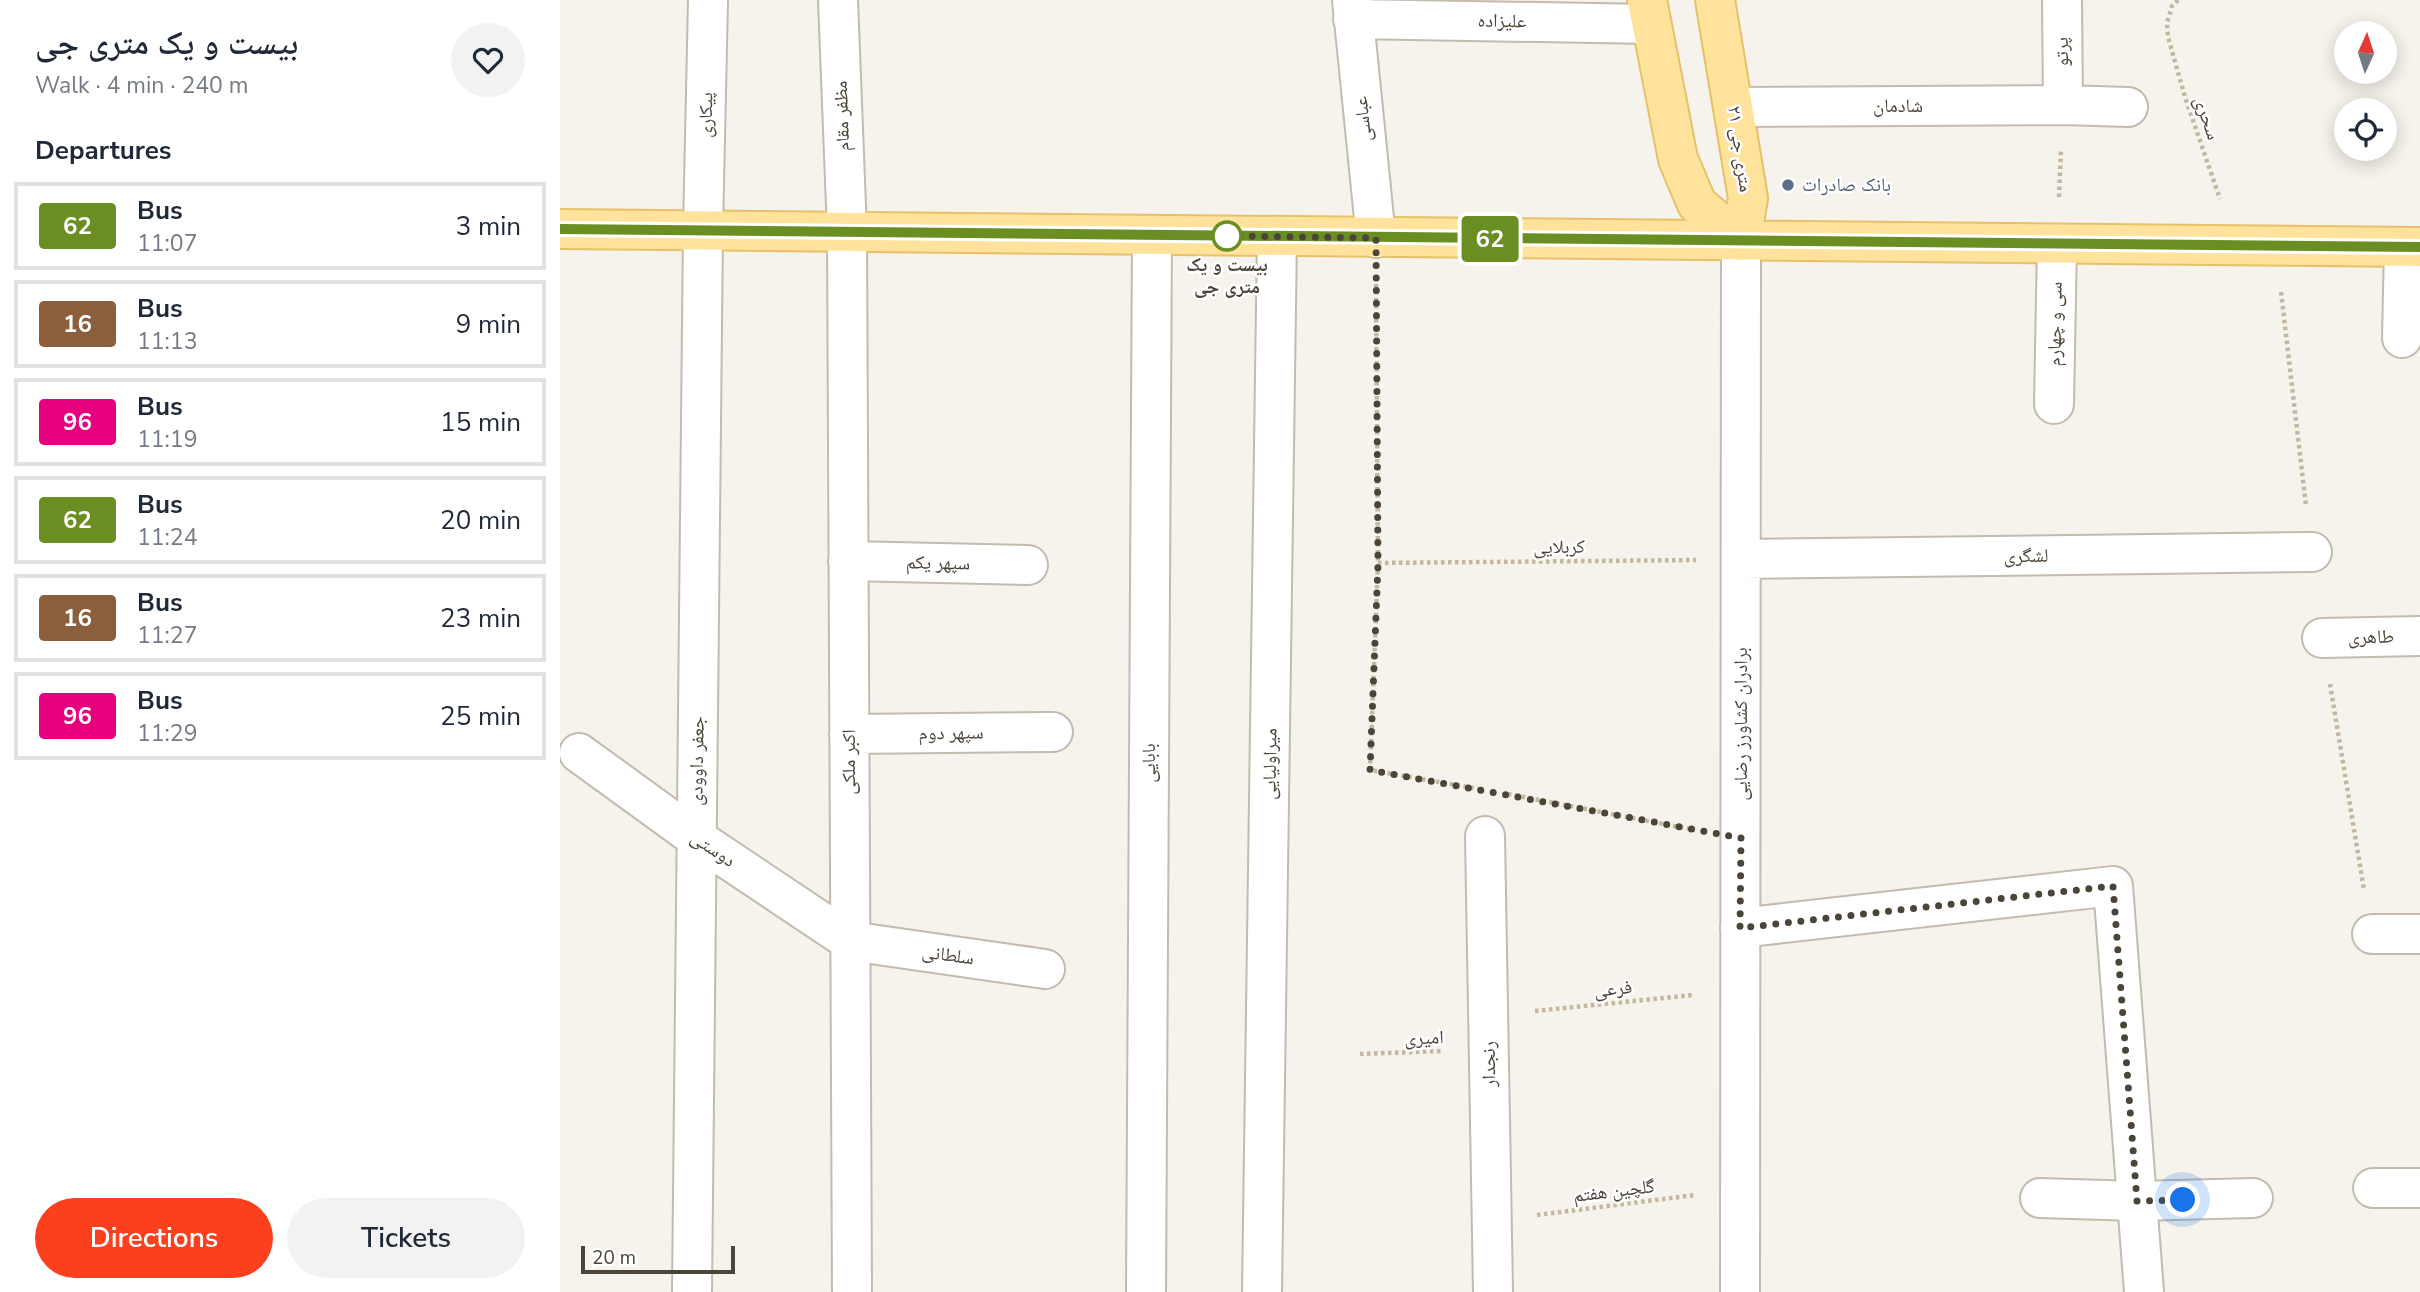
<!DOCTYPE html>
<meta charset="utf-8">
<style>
:root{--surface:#fff;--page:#f2f2f3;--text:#1f2937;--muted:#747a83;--line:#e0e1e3;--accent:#fc3f1d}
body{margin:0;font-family:"Nunito Sans","Noto Naskh Arabic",sans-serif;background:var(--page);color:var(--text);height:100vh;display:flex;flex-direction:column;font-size:26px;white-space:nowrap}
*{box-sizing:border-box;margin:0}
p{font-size:23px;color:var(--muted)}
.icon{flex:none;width:38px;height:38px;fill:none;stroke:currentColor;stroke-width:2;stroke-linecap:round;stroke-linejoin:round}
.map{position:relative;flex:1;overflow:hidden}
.details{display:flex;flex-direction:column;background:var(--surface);width:560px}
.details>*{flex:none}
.badge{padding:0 14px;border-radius:5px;font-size:24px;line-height:46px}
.needle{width:46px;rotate:3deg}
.tools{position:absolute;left:1774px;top:21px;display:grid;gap:14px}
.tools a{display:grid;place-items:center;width:63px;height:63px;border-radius:50%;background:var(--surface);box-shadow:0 4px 18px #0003;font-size:35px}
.scale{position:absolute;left:21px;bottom:18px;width:154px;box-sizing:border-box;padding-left:7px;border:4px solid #4b4439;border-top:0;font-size:19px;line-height:24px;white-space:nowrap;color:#4b4439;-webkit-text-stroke:5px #fff;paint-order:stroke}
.you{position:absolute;width:35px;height:35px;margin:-18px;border:5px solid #fff;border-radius:50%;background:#1a73e8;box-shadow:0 0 0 10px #1a73e833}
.map>.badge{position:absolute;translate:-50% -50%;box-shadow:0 0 0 4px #fff}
h2{padding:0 35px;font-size:26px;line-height:63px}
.round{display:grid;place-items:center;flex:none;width:74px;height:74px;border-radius:37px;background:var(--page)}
.overview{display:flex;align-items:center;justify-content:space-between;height:119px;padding:0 35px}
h1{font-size:33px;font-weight:600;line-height:52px}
.cta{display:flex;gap:14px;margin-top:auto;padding:14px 35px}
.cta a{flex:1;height:80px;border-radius:42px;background:var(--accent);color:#fff;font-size:28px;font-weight:600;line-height:80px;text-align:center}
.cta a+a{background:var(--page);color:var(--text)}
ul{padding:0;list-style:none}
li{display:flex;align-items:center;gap:21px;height:88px;margin:0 14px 10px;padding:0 21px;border:4px solid var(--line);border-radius:0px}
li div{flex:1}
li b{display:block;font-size:26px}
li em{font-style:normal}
li .badge{min-width:77px;font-weight:700;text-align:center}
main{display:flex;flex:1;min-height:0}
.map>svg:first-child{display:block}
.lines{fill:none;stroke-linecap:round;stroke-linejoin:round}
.minor-casing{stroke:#c2bbae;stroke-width:42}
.major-casing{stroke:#e6c16a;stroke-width:42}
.path{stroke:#c4b79f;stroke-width:4.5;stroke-dasharray:3.5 3.5;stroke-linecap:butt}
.minor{stroke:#fff;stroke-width:38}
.major{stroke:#ffe39c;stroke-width:38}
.line-casing{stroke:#fff;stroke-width:16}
.line{stroke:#6b8e23;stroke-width:10}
.walk{stroke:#4b4439;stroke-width:7;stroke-dasharray:0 12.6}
.service-dot{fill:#5c6f8a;stroke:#fff;stroke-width:2.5}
.stop-dot{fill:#fff;stroke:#6b8e23;stroke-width:3.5}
.labels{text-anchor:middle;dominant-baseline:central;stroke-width:5;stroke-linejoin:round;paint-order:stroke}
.street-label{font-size:19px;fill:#4b4439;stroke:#fff}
.service-label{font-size:19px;fill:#4e5e75;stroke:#fff;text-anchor:start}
.stop-label{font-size:19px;font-weight:bold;fill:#4b4439;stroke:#fff}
</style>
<main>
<section class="details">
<div class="overview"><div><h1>بیست و یک متری جی</h1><p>Walk · 4 min · 240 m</p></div><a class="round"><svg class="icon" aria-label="heart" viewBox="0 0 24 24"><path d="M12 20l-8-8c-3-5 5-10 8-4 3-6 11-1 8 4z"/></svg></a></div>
<h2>Departures</h2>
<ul>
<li><span class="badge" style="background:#6b8e23;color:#fff">62</span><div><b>Bus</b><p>11:07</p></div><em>3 min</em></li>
<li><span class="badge" style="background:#8b5e3c;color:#fff">16</span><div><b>Bus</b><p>11:13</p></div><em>9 min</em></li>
<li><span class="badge" style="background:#e6007e;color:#fff">96</span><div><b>Bus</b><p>11:19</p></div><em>15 min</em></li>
<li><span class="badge" style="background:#6b8e23;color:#fff">62</span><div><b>Bus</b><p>11:24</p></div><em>20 min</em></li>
<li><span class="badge" style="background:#8b5e3c;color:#fff">16</span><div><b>Bus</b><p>11:27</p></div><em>23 min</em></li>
<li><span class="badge" style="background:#e6007e;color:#fff">96</span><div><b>Bus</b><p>11:29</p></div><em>25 min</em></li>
</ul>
<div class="cta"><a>Directions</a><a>Tickets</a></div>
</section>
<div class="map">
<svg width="1860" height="1292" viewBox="0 0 1860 1292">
<rect width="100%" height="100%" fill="#f6f3ec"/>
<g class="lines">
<defs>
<path id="minor" d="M278,0L287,232L292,1292
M792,0L816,238
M1502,0L1503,105
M793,19L1091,24
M1174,107L1503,105L1568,107
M1842,338L1844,247
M1494,404L1497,244
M1181,559L1752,552
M288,561L468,565
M1762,638L1860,636
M289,734L493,732
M19,753L136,838L290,941L485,969
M925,836L933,1292
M1180,928L1553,886L1584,1292
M1812,934H1860
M1813,1188H1860
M1480,1198L1577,1201L1693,1198
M132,1292L143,230L148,0
M586,1292L592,235
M702,1292L717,236
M1180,1292L1181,241"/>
<path id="major" d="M1087,0L1118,159L1137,204L1181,241
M1155,0L1188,198L1181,241
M0,229L1860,247"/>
</defs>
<use href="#minor" class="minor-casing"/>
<use href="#major" class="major-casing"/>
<path class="path" d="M1618,0L1612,6L1607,23L1608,37L1625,97L1660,199
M1499,197L1501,150
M816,284L818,563L810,770L919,789
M1721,292L1746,506
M818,563L1136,560
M1770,684L1804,890
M948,794L1135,830
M975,1011L1133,995
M800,1054L883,1051
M977,1215L1135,1195"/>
<use href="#minor" class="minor"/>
<use href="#major" class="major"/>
</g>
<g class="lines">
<defs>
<path id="line" d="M0,229L1860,247"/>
</defs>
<use href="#line" class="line-casing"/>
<use href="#line" class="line"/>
<path class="walk" d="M667,236L816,238L818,564L810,770L1181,838L1180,928L1553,886L1577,1201L1623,1200"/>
</g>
<circle class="service-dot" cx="1228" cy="185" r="7"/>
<circle class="stop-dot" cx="667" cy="236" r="14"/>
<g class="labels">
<g class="street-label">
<text transform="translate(942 21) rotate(1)">علیزاده</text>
<text transform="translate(1502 52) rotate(-91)">پرتو</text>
<text x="1338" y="106">شادمان</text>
<text transform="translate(146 115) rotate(-89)">پیکاری</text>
<text transform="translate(282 116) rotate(-92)">مظفر مقام</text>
<text transform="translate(1647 118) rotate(71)">سحری</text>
<text transform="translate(803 119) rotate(-96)">عباسی</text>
<text transform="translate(1180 149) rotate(82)">۲۱ متری جی</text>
<text transform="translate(1495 324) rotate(-89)">سی و چهارم</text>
<text transform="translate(999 547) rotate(-1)">کربلایی</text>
<text transform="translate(1466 556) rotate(-1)">لشگری</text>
<text transform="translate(378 563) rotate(1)">سپهر یکم</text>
<text transform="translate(1811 637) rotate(-1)">طاهری</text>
<text transform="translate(1181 724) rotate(-90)">برادران کشاورز رضایی</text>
<text transform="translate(391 733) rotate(-1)">سپهر دوم</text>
<text transform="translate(137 761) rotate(-89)">جعفر داوودی</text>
<text transform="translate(289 762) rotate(-90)">اکبر ملکی</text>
<text transform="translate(589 763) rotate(-90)">بابایی</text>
<text transform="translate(710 764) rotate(-89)">میراولیایی</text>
<text transform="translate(153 849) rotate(34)">دوستی</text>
<text transform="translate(388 955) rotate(8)">سلطانی</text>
<text transform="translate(1053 989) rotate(-6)">فرعی</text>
<text transform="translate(864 1038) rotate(-2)">امیری</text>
<text transform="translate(929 1064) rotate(-91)">رنجدار</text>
<text transform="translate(1054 1191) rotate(-7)">گلچین هفتم</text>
</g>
<g class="service-label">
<text x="1242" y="185">بانک صادرات</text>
</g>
<g class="stop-label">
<text x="667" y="265">بیست و یک<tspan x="667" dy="22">متری جی</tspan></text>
</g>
</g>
</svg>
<div class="tools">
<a><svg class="needle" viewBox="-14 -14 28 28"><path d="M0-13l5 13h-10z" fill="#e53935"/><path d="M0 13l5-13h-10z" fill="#747a83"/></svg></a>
<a><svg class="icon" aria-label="locate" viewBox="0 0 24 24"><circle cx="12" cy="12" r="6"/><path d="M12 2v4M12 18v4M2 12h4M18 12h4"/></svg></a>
</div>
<div class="scale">20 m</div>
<div class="you" style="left:1623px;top:1200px"></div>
<b class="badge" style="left:930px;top:239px;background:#6b8e23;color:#fff">62</b>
</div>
</main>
